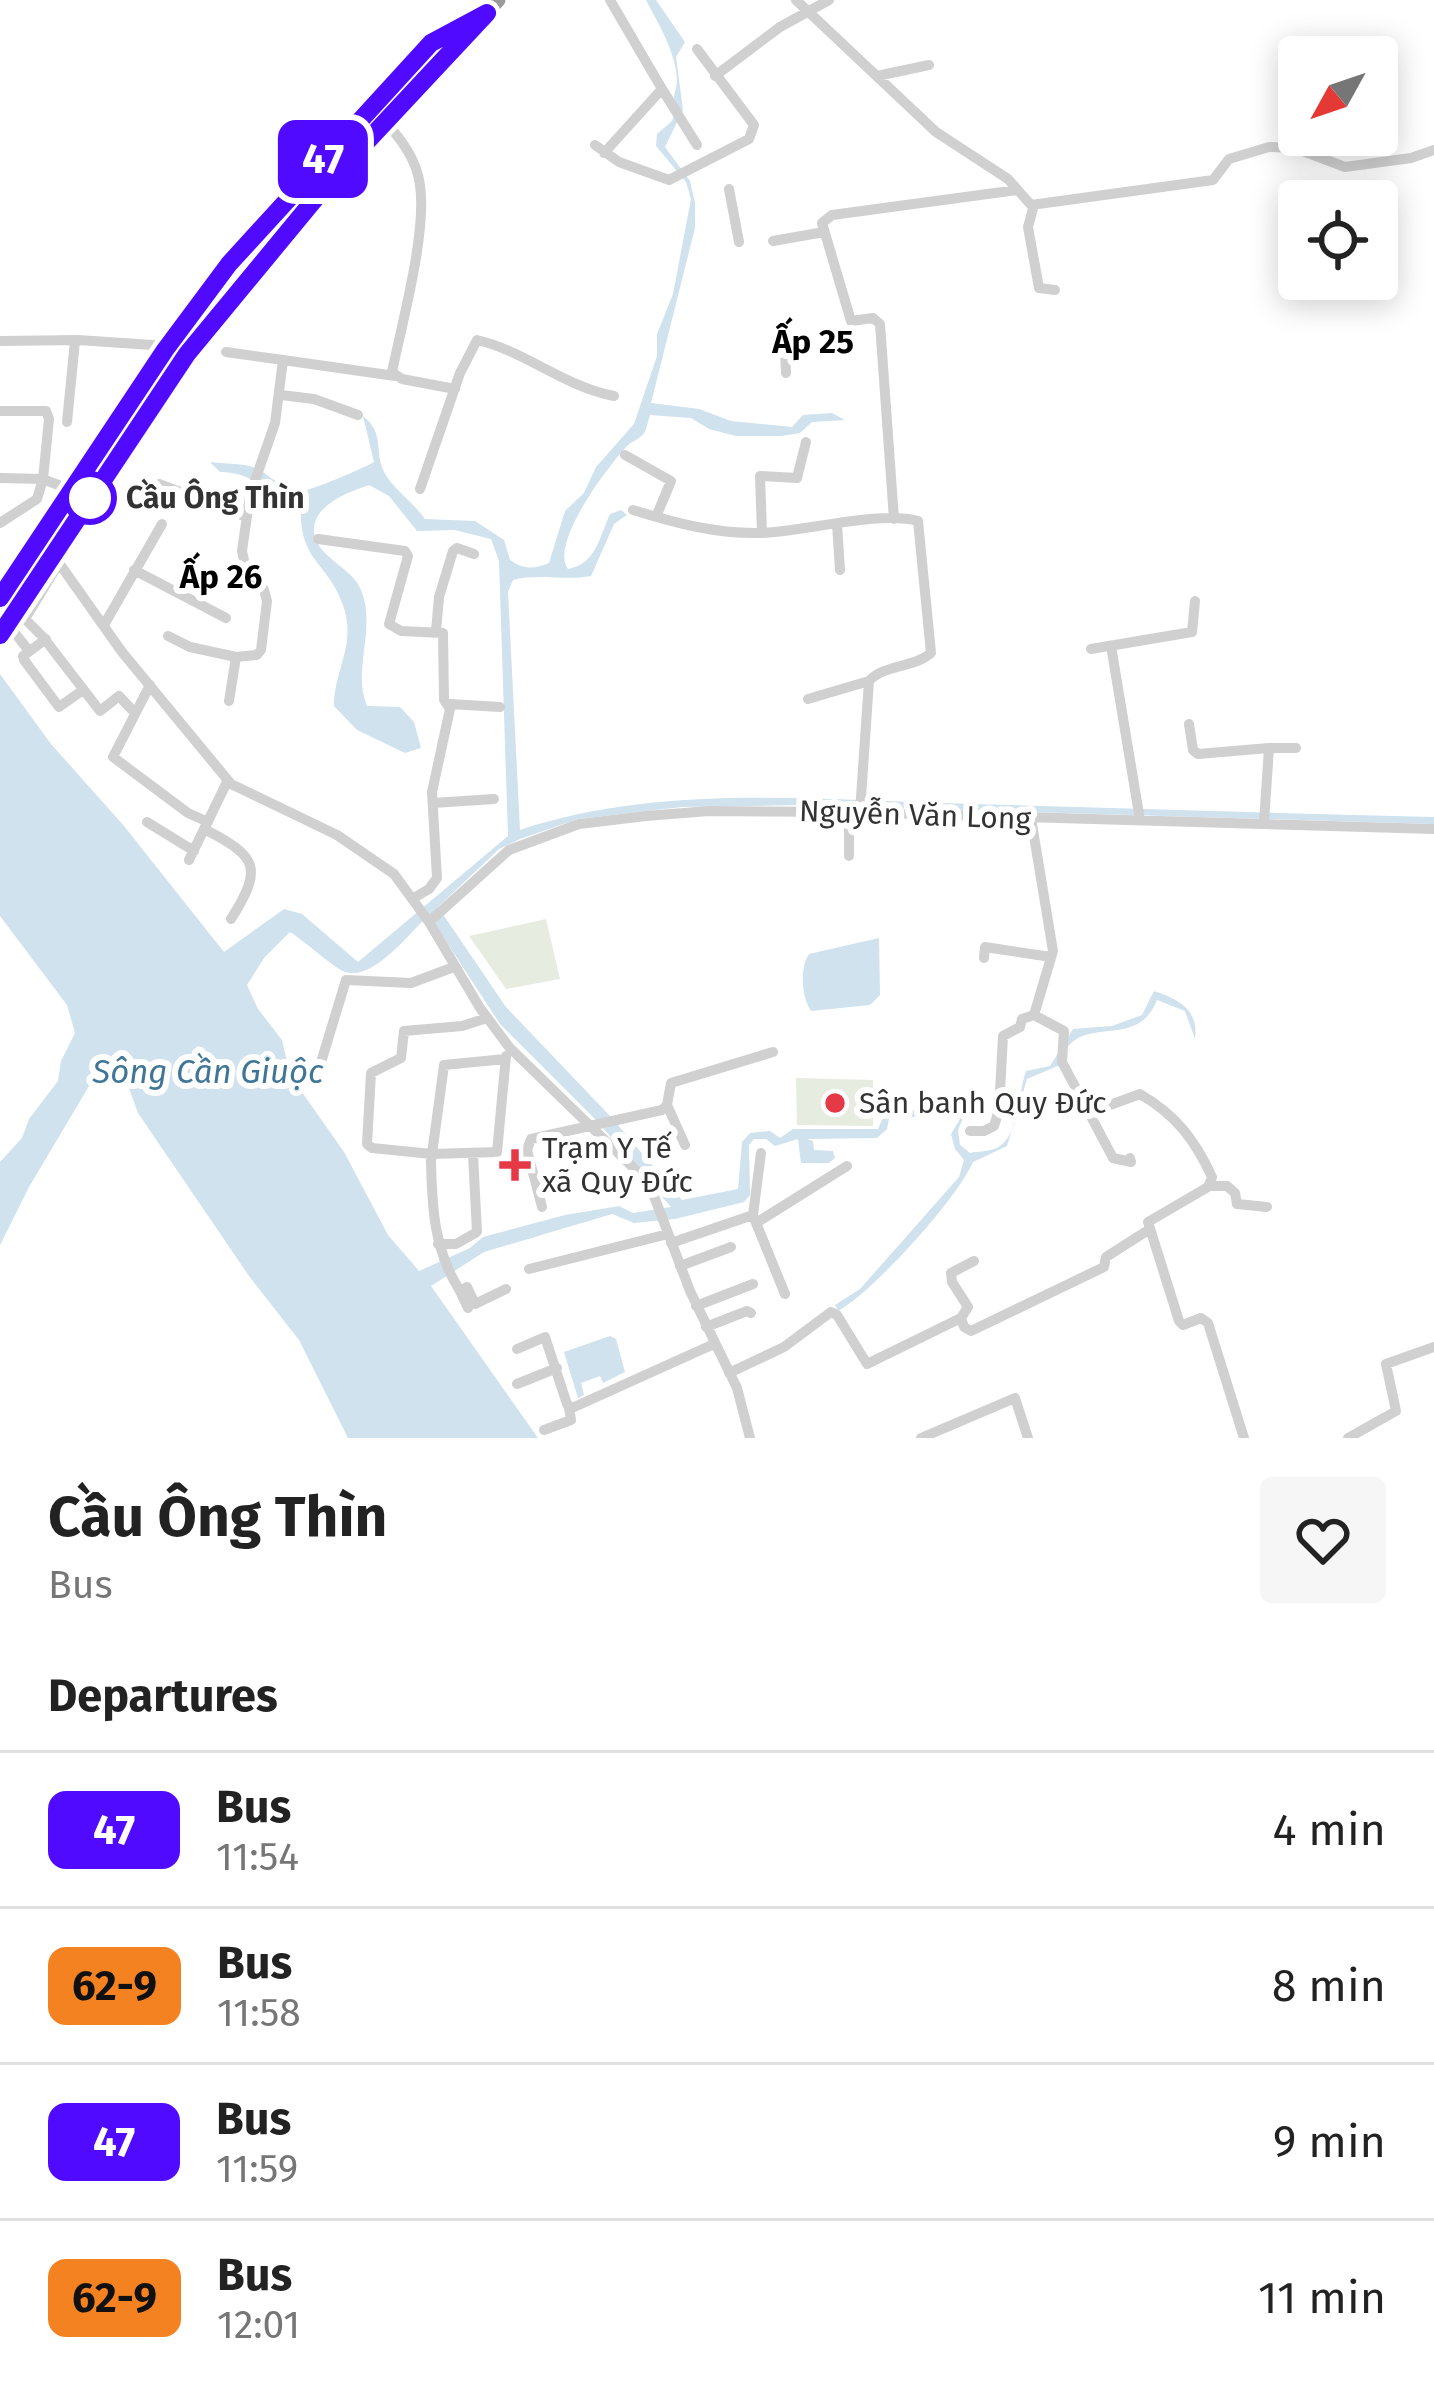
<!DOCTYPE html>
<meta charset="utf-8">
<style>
:root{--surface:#fff;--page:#f6f6f6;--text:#222;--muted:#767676;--line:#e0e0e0}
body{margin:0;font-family:"Fira Sans",sans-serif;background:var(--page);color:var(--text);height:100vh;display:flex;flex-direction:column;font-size:45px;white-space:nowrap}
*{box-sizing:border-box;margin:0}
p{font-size:39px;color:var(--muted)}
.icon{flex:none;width:66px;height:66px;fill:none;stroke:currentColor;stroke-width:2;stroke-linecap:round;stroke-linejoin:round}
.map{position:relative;height:1438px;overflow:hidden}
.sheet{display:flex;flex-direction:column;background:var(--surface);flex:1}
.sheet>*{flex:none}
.badge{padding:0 24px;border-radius:18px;font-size:42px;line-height:78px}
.needle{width:78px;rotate:230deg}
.controls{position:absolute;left:1278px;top:36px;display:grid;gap:24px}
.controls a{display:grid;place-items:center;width:120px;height:120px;border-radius:12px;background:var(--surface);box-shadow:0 6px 30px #0003;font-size:60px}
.map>.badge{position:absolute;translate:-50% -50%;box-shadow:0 0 0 6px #fff}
h2{padding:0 48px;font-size:45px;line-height:108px}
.round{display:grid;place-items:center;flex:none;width:126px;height:126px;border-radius:12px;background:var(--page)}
.headline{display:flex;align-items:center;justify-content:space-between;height:204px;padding:0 48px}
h1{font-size:57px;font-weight:700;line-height:90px}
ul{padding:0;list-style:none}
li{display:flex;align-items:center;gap:36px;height:156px;padding:0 48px;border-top:3px solid var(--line)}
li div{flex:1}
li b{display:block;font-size:45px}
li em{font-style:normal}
li .badge{min-width:132px;font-weight:700;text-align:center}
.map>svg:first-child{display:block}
.green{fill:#e6ecdf}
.water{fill:#cfe2ee;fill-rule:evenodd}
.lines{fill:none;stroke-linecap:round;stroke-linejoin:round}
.minor{stroke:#d0d0d0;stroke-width:10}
.highway{stroke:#9a9a9a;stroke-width:15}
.line-casing{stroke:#fff;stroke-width:27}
.line{stroke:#4f0aff;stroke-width:18}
.stop-dot{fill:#fff;stroke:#4f0aff;stroke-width:6}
.poi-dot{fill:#e63946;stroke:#fff;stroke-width:4.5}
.labels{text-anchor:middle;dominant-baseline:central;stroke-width:12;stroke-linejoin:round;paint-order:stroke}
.stop-label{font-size:30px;font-weight:bold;fill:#333;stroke:#fff;text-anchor:start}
.street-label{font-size:30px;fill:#333;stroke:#fff}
.poi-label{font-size:30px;fill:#333;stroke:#fff;text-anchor:start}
.neighbourhood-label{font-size:33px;font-weight:bold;fill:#000;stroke:#fff}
.water-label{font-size:33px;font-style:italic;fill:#3f7597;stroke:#fff}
</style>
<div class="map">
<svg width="1434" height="1438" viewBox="0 0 1434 1438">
<rect width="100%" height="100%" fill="#fff"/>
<path class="green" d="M546,919L560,979L506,989L469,936Z
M796,1078L873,1080V1126L797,1125Z"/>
<path class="water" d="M646,0H656L685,42L676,57L683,110L665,147L690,181L695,203V228L651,403L699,409L731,421L792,427L803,415L832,413L845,420L812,422L800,433L781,436H736L709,429L691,418L650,415C649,418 646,431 644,433C640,439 633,441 628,445C608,466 549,544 568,569C596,564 599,538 610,514L621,510L627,515L614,524L591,576C564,581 538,573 513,580L508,592L520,830C654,785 803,799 943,803C1107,808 1270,813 1434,817V824L802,805L682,807L578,819L520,839L499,849L438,907L506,1007L610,1116L682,1200L738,1189L742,1142L750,1133L770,1131L780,1138L793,1129H878L890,1101L908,1102L912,1110L918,1112L935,1095L963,1118L958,1130L960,1145L970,1153C979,1151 992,1152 1000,1146C1020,1131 1018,1093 1026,1071L1050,1066L1073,1029L1112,1026L1142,1015L1154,991C1180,999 1199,1011 1195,1039L1185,1011L1157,1000C1136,1055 1074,1007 1060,1065L1027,1079L1007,1146L973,1162C957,1199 874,1291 838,1311L835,1305L860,1289L959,1177L964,1160L955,1149L951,1134L960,1119L935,1100L921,1117H911L904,1107L891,1109L887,1129L877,1138L807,1139L813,1141L814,1150L833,1151L835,1158L829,1163H801L798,1139L775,1146L766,1139H754L749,1145L750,1195L744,1202L675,1219L634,1223L612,1214L484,1252L431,1286L538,1438H348L299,1340L249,1276L138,1113L122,1069L115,1063L107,1064L92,1081L29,1187L0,1245V1162L22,1138L29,1119L58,1081L61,1061L75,1033L67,1005L0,916V674L51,744L124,826L224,952L284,909L302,914L358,962L508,836L499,561L491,539L455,530L417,531L389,496L369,485C349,492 315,504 314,529C313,555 349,566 359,586C379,625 351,669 367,706L400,707L414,722L421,748L405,753L357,730L334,706C334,669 357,645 343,605C327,560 298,562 301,504C267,495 255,472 220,472L210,462C223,464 237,463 249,466C267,470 280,491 301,491C308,492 364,468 374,462L363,416C385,433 374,451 384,472C392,488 414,503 425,519L475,521L504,540L510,560C524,570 534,569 549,563L565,511L584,493L596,467L634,424L657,356V334L673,294L691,199L686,182L656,146L657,134L672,121L677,109C671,96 676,94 677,81C677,54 658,23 646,0ZM429,915L500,1024L597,1121L671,1207L633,1213L619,1206L565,1215L483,1237L470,1248L419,1271L388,1235L344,1152L290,1075L282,1040L258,1009L247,985L264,958L290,932C303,940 334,968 345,972C374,981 409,933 429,915Z
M879,938L880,995L870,1005L811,1011C801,996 800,967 809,954Z
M610,1336L616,1339L625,1372L603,1383L600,1376L581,1383L584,1395L578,1398L564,1352Z"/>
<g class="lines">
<path class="minor" d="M796,0L936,132L1008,179L1031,205L1213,180L1229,159L1269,147L1295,148L1345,167L1411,158L1434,150
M715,76L780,27L829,0
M877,76L929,65
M662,89L697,145
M383,121C401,137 417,161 420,185C427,233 402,323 392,372L402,379L455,389
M595,145L619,162L669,180L749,139L754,125L697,49
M604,153L662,89L610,0
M729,189L739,242
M1034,205L1028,227L1039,288L1055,290
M773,241L824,232
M784,329L786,373
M0,341L78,340L167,346
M226,352L283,360L275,423L250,495L242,551L245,565L264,590L267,601L261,650L257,655L236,657L229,701
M283,360L395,376
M281,395L314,399L358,415
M0,411H46L49,419L43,479L71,490
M67,422L75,341
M625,455L671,481L656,517
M0,478L43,479L37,499L0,523
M159,484L247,517
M420,489L460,373L477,340C525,351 565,387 614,396
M633,510C675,523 716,534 761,533C804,532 879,510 918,521L931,653C914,668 885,664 869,681L860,812
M894,519L880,324L873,318L851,321L822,223L832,215L1017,190
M837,524L840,570
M762,533L760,476L797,478L806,442
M318,539L405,551L408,556L389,624L401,631L443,633L444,700L450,709L432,792L437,878L429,889L412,899
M134,570L226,618
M0,614L29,651
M104,625L162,524
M436,631L439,597L453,551L457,548L474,554
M168,636L190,647L236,657
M46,639L23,656L24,660L59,707L83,690
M1111,646L1140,820
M1091,649L1192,632L1195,601
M150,685L113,757L188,813L208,822
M808,699L869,681
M450,704L500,707
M135,713L119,696L100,711L43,637L25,619L59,563L122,652L231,784L337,835L394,874L429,922L480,1008L509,1047L649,1183L690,1291L737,1388L750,1438
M1189,724L1193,750L1198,754L1269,748
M433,803L494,799
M1031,818L1053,951L1034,1015L1064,1031L1062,1062L1113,1158L1131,1162L1130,1158
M147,822L194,851
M1264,822L1269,748H1296
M204,829C257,856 264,867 231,919
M849,856V812
M189,860L228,780
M429,922L509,850L579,824L646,816L709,811L849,812L1434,829
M984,958L985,947L1051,957
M487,1018L462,1026L404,1031L401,1058L371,1073L367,1144L372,1148L432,1154L444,1065L505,1059
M322,1059L346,980L411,983L454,967
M667,1105L685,1145
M1091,1112L1140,1094C1176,1115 1195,1140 1212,1177L1208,1187L1148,1222L1179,1321L1183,1325L1201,1318L1208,1323L1244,1438
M970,1131H984L994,1126L999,1110L1003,1036L1020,1027L1022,1019L1034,1015
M1210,1186H1227L1235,1193L1237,1204L1267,1207
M542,1207L527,1150L531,1139L662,1110L667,1105L671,1083L773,1052
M754,1218L785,1294
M756,1223L847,1166
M671,1243L753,1215L761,1153
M438,1244H456L477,1232L473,1155
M680,1266L731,1247
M529,1269L668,1234
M506,1289L475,1304L467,1287L460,1291C434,1250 432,1208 431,1161L432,1154L497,1152L506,1056
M460,1291L468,1308
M696,1306L753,1284
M961,1318L968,1307L952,1282L951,1273L974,1261
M706,1327L747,1311L751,1313
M517,1349L545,1337L567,1404L572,1408L714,1344
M729,1373L784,1347L831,1312L837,1315L867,1364L961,1318L964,1327L971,1331L1104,1267L1106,1257L1150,1229
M517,1384L557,1368
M544,1430L571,1420L569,1408
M921,1438L1015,1398L1028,1438
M1348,1438L1396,1411L1386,1364L1434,1347"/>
<path class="highway" d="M0,597L165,349L229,264L431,43L473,19
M0,635L189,351L306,208L498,0"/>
</g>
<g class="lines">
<defs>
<path id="line" d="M0,598L165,350L229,264L431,43L487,13L329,182L187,354L0,635"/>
</defs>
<use href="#line" class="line-casing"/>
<use href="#line" class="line"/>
</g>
<circle class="stop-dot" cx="90" cy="498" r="24"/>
<g class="poi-dot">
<circle cx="835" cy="1103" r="12"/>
<path d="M509 1147h12v12h12v12h-12v12h-12v-12h-12v-12h12z"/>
</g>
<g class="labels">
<g class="stop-label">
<text x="126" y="498">Cầu Ông Thìn</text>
</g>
<g class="street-label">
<text transform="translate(915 815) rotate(2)">Nguyễn Văn Long</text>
</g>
<g class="poi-label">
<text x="859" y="1103">Sân banh Quy Đức</text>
<text x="542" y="1148">Trạm Y Tế<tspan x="542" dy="34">xã Quy Đức</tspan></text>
</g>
<g class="neighbourhood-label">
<text x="813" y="342">Ấp 25</text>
<text x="221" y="577">Ấp 26</text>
</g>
<g class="water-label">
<text x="208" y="1072">Sông Cần Giuộc</text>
</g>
</g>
</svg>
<div class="controls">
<a><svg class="needle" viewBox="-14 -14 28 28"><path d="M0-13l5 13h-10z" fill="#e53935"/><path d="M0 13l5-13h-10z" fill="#767676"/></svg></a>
<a><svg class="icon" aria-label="locate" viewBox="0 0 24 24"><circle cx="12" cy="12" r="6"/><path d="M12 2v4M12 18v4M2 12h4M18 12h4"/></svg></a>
</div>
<b class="badge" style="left:323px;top:159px;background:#4f0aff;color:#fff">47</b>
</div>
<section class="sheet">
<div class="headline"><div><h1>Cầu Ông Thìn</h1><p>Bus</p></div><a class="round"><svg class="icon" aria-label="heart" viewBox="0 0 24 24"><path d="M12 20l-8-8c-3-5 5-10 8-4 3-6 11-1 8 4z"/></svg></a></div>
<h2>Departures</h2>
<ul>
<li><span class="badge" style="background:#4f0aff;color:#fff">47</span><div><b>Bus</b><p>11:54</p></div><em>4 min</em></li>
<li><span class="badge" style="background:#f58220;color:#111">62-9</span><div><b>Bus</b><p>11:58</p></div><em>8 min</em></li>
<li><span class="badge" style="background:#4f0aff;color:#fff">47</span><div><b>Bus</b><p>11:59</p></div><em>9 min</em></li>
<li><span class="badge" style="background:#f58220;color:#111">62-9</span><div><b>Bus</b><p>12:01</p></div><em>11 min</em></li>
</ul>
</section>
